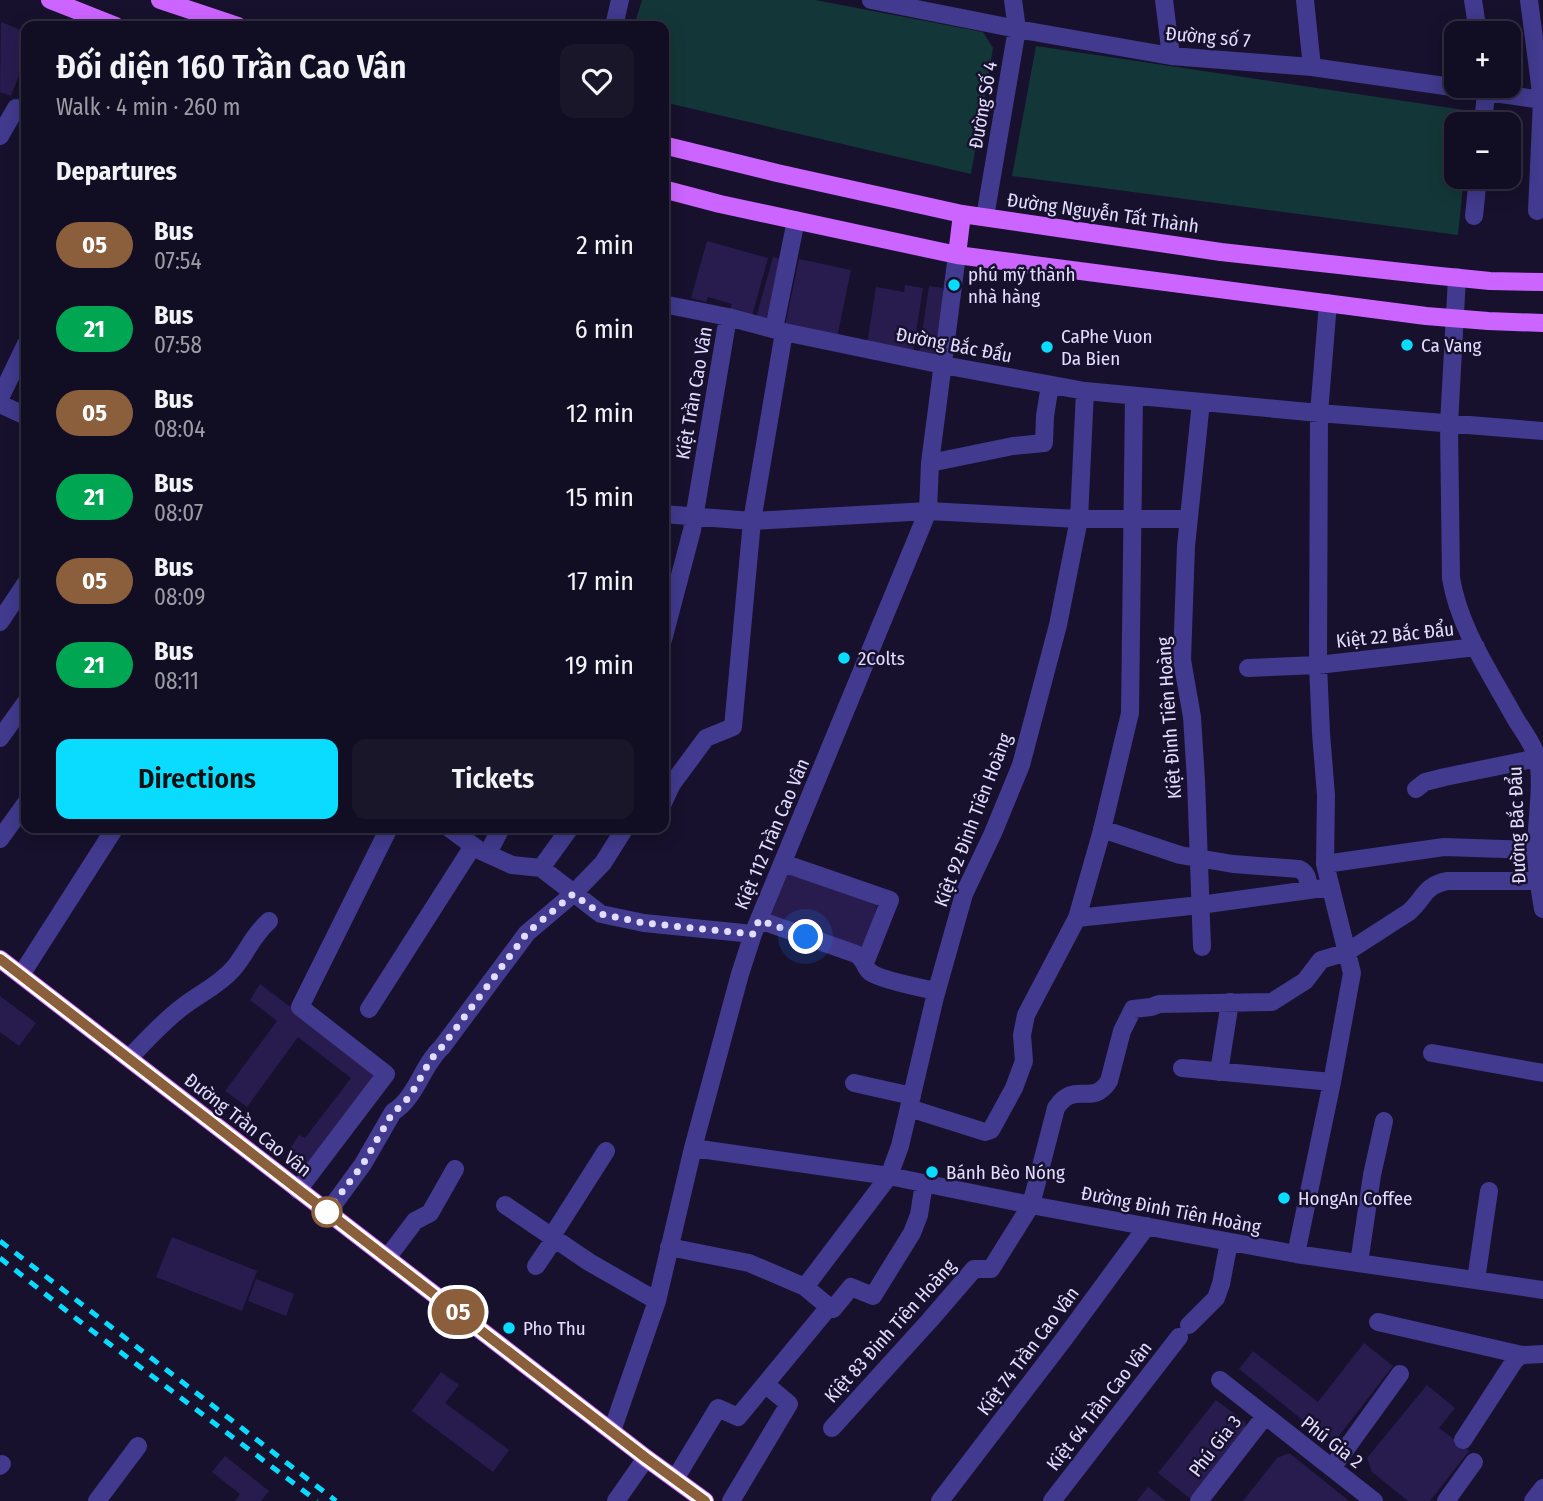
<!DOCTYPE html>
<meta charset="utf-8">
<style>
:root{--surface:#110d22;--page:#1a162a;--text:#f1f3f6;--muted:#9c9ca5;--line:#302d40;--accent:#09dcff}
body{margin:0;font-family:"Fira Sans Condensed",sans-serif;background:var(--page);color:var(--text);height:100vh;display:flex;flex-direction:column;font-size:26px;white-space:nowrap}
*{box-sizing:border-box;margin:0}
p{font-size:23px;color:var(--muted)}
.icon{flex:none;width:38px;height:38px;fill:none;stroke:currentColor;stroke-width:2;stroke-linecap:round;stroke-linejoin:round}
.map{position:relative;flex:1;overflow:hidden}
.details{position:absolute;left:21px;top:21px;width:648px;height:812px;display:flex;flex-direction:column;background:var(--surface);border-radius:14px;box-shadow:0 4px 18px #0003,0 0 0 2px var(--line)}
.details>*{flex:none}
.badge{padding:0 14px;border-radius:23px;font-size:24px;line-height:46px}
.fabs{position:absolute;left:1444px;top:21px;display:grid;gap:14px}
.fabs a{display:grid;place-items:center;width:77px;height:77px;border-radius:14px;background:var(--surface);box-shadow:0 4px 18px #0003,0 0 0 2px var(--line);font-size:35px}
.you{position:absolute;width:35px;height:35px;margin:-18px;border:5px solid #fff;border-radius:50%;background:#1a73e8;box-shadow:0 0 0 10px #1a73e833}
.map>.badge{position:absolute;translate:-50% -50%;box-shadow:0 0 0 4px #fff}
h2{padding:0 35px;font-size:26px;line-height:63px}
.round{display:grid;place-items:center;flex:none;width:74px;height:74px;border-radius:14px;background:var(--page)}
.head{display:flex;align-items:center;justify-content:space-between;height:119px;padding:0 35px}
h1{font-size:33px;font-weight:600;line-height:52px}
.cta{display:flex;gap:14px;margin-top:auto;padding:14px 35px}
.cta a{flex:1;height:80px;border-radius:14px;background:var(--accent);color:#111;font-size:28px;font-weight:600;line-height:80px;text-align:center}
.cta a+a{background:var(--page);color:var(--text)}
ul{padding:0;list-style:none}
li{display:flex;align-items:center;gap:21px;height:84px;padding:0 35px}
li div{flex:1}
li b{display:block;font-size:26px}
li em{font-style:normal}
li .badge{min-width:77px;font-weight:700;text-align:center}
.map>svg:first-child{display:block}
.green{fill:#133738}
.building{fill:#281c4f}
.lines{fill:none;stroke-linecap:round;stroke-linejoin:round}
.minor{stroke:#413a8e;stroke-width:18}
.major{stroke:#cc64ff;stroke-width:18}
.rail{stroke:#09dcff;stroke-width:5;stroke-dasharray:10 9;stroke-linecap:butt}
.line-casing{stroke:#fff;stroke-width:16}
.line{stroke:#8b5e3c;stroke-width:10}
.walk{stroke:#e2ddff;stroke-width:7;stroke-dasharray:0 12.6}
.poi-dot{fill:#09dcff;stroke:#17112d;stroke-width:2.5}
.stop-dot{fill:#fff;stroke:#8b5e3c;stroke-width:3.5}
.labels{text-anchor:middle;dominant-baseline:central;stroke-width:5;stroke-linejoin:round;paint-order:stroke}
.street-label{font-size:19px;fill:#e2ddff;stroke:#17112d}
.poi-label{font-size:19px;fill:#e2ddff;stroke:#17112d;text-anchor:start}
</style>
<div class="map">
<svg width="1543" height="1501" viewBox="0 0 1543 1501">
<rect width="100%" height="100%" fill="#17112d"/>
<path class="green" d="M642,0H815L983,32L993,48L971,174L663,102V26H634Z
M1036,46L1471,111L1469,124H1456V177H1464L1458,235L1012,176Z"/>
<path class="building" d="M1,22L26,32V56L11,96L0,92Z
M707,241L768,258L752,316L730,309L732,304L708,297L706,302L691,298Z
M773,257L789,262L772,322L756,318Z
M799,259L851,270L837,338L785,326Z
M905,285L923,288L913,352L867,344L876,287L904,292Z
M929,286L943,288L942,290L949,292L938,357L919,354Z
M783,870L878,903L863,953L764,917Z
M260,984L382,1076L310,1171L287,1153L299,1135L305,1138L351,1078L298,1037L247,1107L225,1091L277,1021L250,1000Z
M0,996L36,1023L19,1046L0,1032Z
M172,1237L257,1271L242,1311L156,1277Z
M256,1279L294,1294L286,1316L248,1301Z
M1364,1343L1393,1366L1338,1437L1325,1438L1239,1369L1253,1351L1318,1402Z
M441,1372L459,1385L445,1403L509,1450L493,1472L412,1411Z
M1427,1385L1455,1408L1439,1428L1469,1451L1430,1501H1408L1372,1472L1367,1458Z
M1216,1400L1245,1422L1246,1432L1192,1500L1158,1473Z
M1289,1453L1318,1476L1349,1501H1243L1277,1458Z
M225,1456L269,1491L261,1501H235L240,1494L212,1472Z
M1148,1487L1166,1501H1137Z"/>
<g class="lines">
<path class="minor" d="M871,0L1017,29L1171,56L1312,67L1543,100
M1164,0L1171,56
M1305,0L1312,67
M1473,0L1478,33
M1529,0L1542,100L1537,211
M614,26L620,0
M1483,124L1486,93L1485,86
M0,136L16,108
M1474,216L1478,177
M985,217L1017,29L1013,0
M1457,277L1449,424L1451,578C1459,628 1491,674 1515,718C1523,731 1534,745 1538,760C1543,787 1536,823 1536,851C1536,870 1540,890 1543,909
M663,304L728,317L784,332L943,365L1085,391L1319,413L1543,431
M774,329L796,220
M0,398L26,344
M1201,402L1186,546L1182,660L1192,717L1196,780L1202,947
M0,404L26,416
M930,463L1013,446L1044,443L1045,416L1050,385
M663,514L752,521L928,511L1079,519H1189
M0,622L26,583
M663,640L692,530L728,317
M1248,668L1318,665L1476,647
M0,738L26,702
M1416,789L1425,782L1445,777L1543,757
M663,803L672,784L706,738L733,727L752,521L784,332
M449,828L479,850L512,865L541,868L601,914L644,923L753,934
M1102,829L1180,855L1233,864L1299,869C1308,873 1308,881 1309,890
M0,839L26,803
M488,853L501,828
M783,863L890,900L865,963
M1325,864L1444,847L1536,850
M541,868L570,828
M1077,918L1200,905L1331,887
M759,920L856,954C866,960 863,966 870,972C880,980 922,988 936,991
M21,975L115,828
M369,1009L473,846
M1432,1053L1543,1073
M129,1058C147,1040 164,1020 185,1005C201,993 219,985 233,969C247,953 251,937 269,921
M1182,1068L1332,1082
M1219,1072L1230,1002
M854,1083L912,1096
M909,1108L985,1132L991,1130L1014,1088L1024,1061L1022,1035L1026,1015L1077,918L1101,834L1130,713L1134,396
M693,1148L889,1176L1031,1205L1296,1254L1543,1290
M298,1190L386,1074L300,1007L389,828
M505,1205L589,1262L657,1301
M328,1212L363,1164L393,1112C417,1097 422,1065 442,1047L527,933L573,894L603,863L625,828
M552,1236L606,1151
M669,1247L749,1263L805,1287
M1296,1254L1332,1082L1352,973L1325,864L1326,795L1321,733L1318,665L1319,413L1328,303
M387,1258L415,1221L430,1213L455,1169
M1359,1263L1372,1175L1384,1121
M536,1266L555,1238
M1476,1280L1489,1191
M829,1307L833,1309L851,1287L873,1296L912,1233L919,1215L924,1183
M1378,1322L1522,1355
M1189,1325L1216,1298L1221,1284L1229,1242
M1220,1380L1374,1501
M832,1428L930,1320L974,1269H991L1031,1205L1056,1108C1075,1079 1092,1108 1109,1081L1122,1031L1133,1009L1151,1007L1159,1004L1272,1002L1305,981L1321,960L1347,952L1409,912C1425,898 1424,885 1448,881H1538
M612,1431L657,1301L693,1148L740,974L753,934L928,511L930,463L957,255
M1463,1440L1515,1360L1522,1355L1543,1354
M0,1466L2,1464
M1332,1468L1400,1374
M675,1479L718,1408L738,1417L829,1307L805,1287L889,1176L900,1146L935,997L964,894L993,833L1021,765L1058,625L1079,519L1085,391
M97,1501L138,1446
M616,1501L646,1458
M731,1501L789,1404L765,1384
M940,1501L1064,1339L1147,1226
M1052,1501L1179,1337
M1199,1501L1265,1416
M1446,1501L1474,1462
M1533,1501L1543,1488"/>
<path class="major" d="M50,0L116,26
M160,0L238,26
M663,145L777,173L962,214L1221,252L1430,275L1490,281L1543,282
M663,189L720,204L957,255L1426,316L1488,321L1543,323
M957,255L962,214
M0,959L646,1458L705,1501"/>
<path class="rail" d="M0,1241L336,1501
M0,1258L78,1320L317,1501"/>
</g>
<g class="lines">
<defs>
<path id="line" d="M0,959L646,1458L705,1501"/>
</defs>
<use href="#line" class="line-casing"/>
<use href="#line" class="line"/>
<path class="walk" d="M327,1212L363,1164L393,1112C417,1097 422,1065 442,1047L527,933L573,894L601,914L644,923L753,934L759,920L806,937"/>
</g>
<g class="poi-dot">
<circle cx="954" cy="285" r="7"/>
<circle cx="1407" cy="345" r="7"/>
<circle cx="1047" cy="347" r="7"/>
<circle cx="844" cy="658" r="7"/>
<circle cx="932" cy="1172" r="7"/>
<circle cx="1284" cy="1198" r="7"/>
<circle cx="509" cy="1328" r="7"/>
</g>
<circle class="stop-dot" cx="327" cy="1212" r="14"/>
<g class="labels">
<g class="street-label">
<text transform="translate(1208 37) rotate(5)">Đường số 7</text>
<text transform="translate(983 105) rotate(-80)">Đường Số 4</text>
<text transform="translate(1103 213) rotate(8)">Đường Nguyễn Tất Thành</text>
<text transform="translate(954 345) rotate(11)">Đường Bắc Đẩu</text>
<text transform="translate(694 393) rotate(-80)">Kiệt Trần Cao Vân</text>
<text transform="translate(1395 635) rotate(-6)">Kiệt 22 Bắc Đẩu</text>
<text transform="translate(1169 718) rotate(-94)">Kiệt Đinh Tiên Hoàng</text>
<text transform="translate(973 820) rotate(-69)">Kiệt 92 Đinh Tiên Hoàng</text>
<text transform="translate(1517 825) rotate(-92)">Đường Bắc Đẩu</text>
<text transform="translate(772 834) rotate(-67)">Kiệt 112 Trần Cao Vân</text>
<text transform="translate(248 1125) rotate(38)">Đường Trần Cao Vân</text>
<text transform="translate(1171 1210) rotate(11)">Đường Đinh Tiên Hoàng</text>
<text transform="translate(890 1331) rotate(-48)">Kiệt 83 Đinh Tiên Hoàng</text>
<text transform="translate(1028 1351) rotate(-53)">Kiệt 74 Trần Cao Vân</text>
<text transform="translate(1099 1406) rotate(-52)">Kiệt 64 Trần Cao Vân</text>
<text transform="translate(1332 1442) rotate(38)">Phú Gia 2</text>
<text transform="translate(1215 1446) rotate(-52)">Phú Gia 3</text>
</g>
<g class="poi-label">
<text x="968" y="274">phú mỹ thành<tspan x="968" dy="22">nhà hàng</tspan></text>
<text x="1061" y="336">CaPhe Vuon<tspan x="1061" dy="22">Da Bien</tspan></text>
<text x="1421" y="345">Ca Vang</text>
<text x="858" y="658">2Colts</text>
<text x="946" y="1172">Bánh Bèo Nóng</text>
<text x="1298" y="1198">HongAn Coffee</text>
<text x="523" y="1328">Pho Thu</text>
</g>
</g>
</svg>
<div class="fabs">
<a>+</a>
<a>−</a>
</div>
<div class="you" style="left:806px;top:937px"></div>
<b class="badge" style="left:458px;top:1312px;background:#8b5e3c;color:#fff">05</b>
<section class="details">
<div class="head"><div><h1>Đối diện 160 Trần Cao Vân</h1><p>Walk · 4 min · 260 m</p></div><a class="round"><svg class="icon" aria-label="heart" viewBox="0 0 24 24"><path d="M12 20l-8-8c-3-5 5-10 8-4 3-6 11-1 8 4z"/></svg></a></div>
<h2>Departures</h2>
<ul>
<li><span class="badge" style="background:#8b5e3c;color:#fff">05</span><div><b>Bus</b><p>07:54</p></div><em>2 min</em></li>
<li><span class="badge" style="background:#00a651;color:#fff">21</span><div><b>Bus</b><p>07:58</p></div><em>6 min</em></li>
<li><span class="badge" style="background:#8b5e3c;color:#fff">05</span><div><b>Bus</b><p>08:04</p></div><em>12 min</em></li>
<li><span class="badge" style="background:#00a651;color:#fff">21</span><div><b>Bus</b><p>08:07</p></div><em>15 min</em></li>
<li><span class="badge" style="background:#8b5e3c;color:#fff">05</span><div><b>Bus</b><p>08:09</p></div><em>17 min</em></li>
<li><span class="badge" style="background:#00a651;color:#fff">21</span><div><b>Bus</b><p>08:11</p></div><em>19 min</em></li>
</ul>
<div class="cta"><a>Directions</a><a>Tickets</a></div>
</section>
</div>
